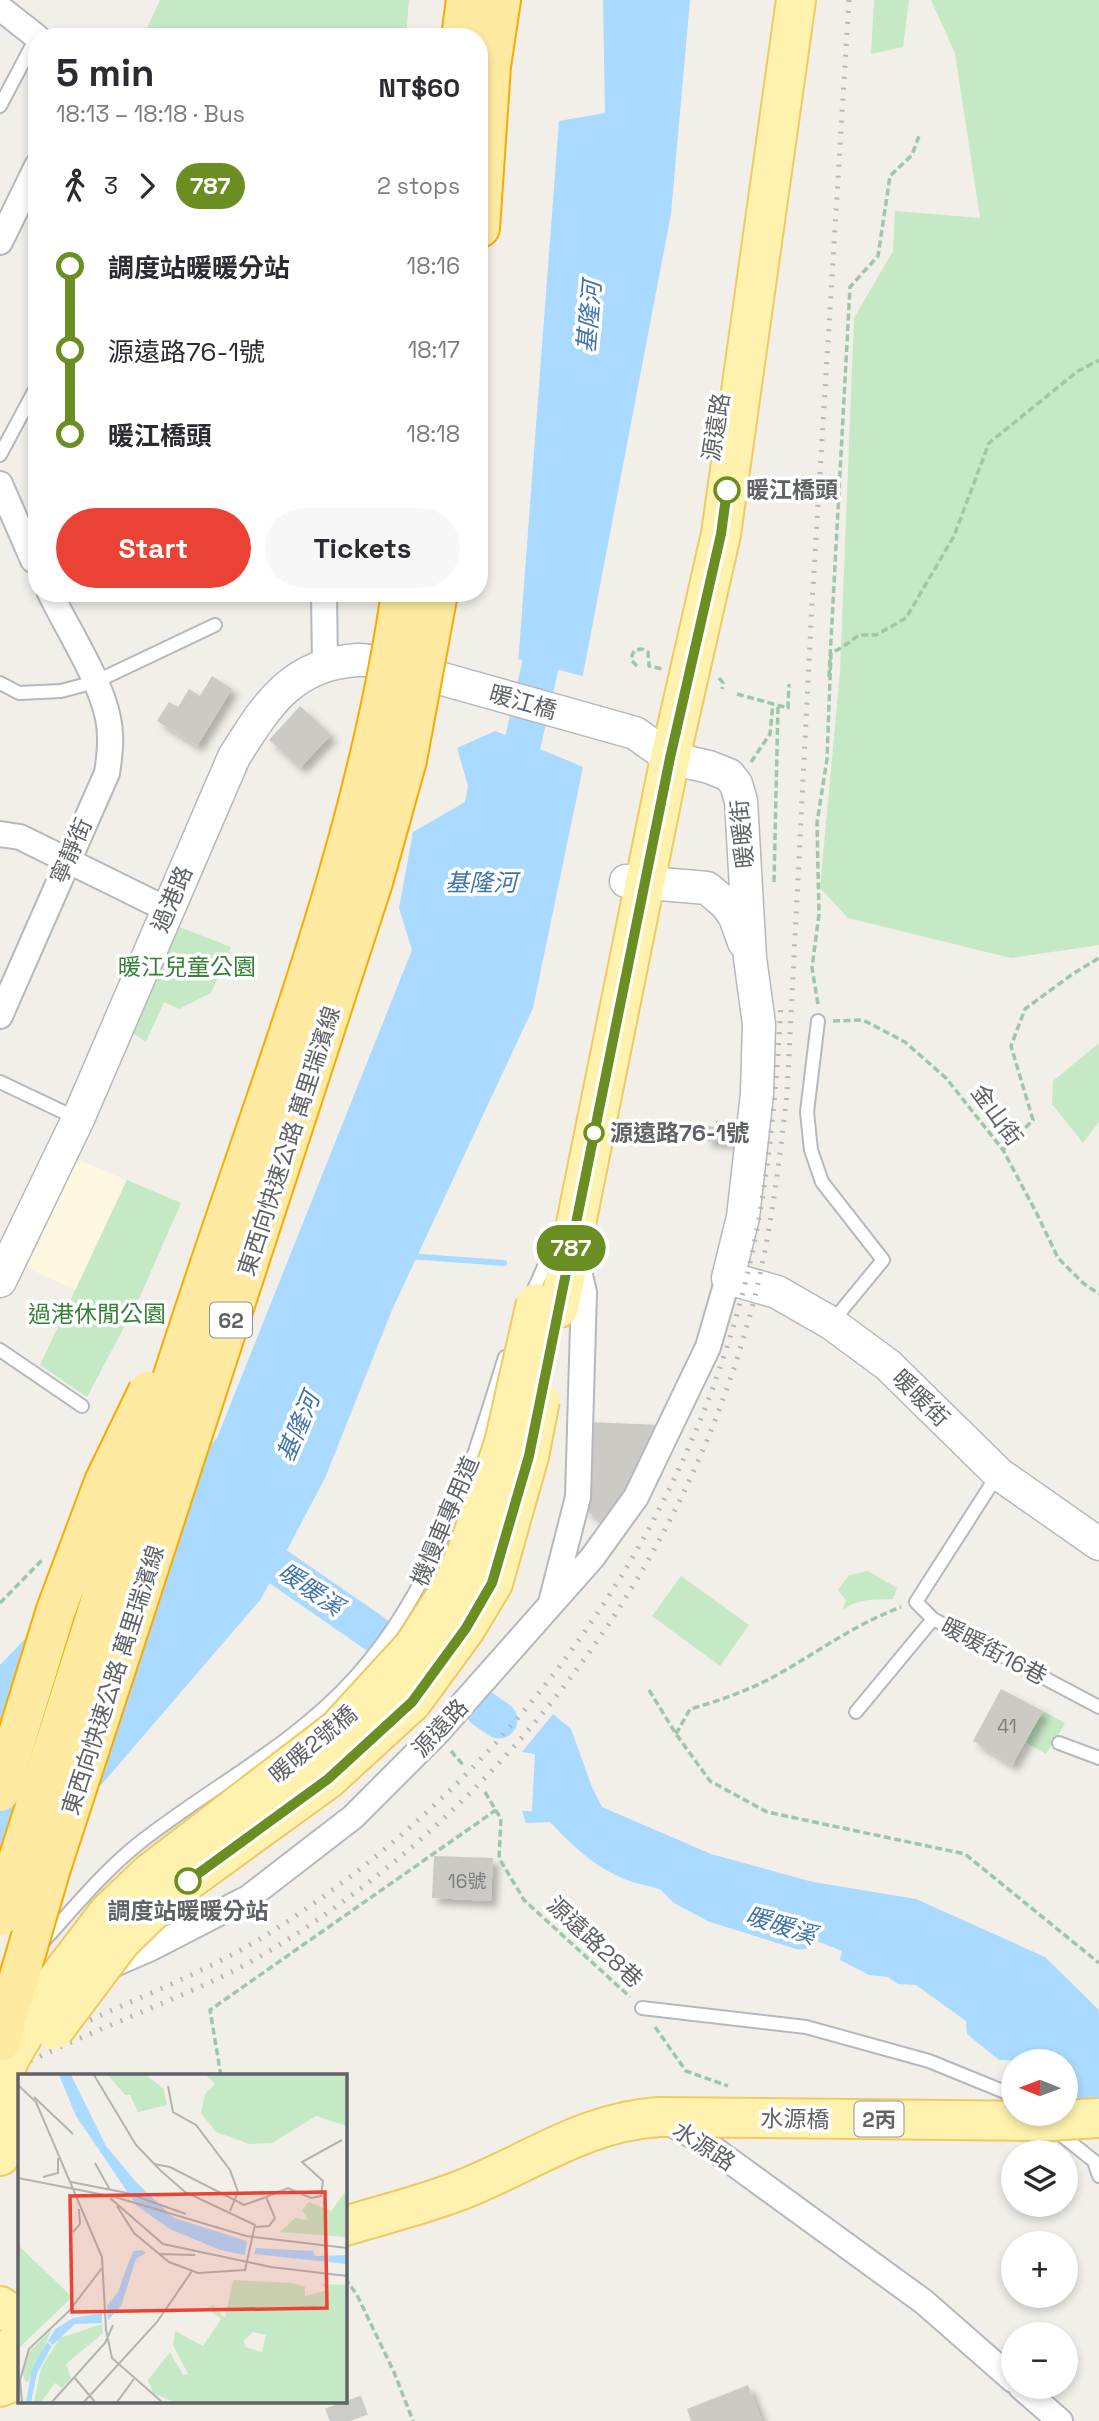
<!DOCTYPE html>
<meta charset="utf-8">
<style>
:root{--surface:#fff;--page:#f7f7f7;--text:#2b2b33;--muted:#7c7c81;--accent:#ea4335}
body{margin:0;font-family:"Space Grotesk","Noto Sans TC",sans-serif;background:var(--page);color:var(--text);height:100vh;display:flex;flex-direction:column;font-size:26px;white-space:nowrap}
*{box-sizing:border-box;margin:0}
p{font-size:23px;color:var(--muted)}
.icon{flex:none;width:38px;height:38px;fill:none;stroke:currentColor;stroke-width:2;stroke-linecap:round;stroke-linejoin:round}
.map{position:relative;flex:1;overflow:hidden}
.side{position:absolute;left:28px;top:28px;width:460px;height:574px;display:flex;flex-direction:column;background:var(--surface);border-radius:28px;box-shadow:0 4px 10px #0003}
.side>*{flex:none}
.badge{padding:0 14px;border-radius:23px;font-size:24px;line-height:46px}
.needle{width:46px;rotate:271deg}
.fabs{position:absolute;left:1001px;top:2049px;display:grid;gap:14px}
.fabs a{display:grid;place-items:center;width:77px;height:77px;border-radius:50%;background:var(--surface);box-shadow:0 4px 10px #0003;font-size:35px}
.map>.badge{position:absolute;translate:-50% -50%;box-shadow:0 0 0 4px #fff}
.legs{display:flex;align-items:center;gap:10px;height:77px;padding:0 28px;font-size:23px}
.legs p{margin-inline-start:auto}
.summary{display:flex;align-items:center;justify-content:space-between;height:119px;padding:0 28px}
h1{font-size:38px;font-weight:700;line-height:52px}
.cta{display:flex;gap:14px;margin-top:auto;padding:14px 28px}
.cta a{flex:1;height:80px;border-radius:42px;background:var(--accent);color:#fff;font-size:28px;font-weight:700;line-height:80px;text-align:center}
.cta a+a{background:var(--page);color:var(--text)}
ul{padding:0 28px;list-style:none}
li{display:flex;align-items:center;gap:24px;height:84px;font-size:26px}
li i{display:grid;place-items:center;width:10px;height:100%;margin:0 9px;background:currentColor}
li i::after{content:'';width:18px;height:18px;margin:-9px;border:5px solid;border-radius:50%;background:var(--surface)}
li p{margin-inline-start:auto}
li:first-child i{background:linear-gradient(#0000 50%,currentColor 0)}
li:last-child i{background:linear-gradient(currentColor 50%,#0000 0)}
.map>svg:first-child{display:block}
.commercial{fill:#fef7e0}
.green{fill:#c5e8c5}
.water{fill:#aadaff}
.pier{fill:#f1efe8}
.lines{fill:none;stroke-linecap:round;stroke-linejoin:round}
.stream{stroke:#aadaff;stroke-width:6}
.river{stroke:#aadaff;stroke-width:37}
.building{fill:#cccac5;filter:url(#shadow)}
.trunk-tunnel{stroke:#ccccc8;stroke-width:38;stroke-dasharray:38 19;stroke-linecap:butt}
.service-casing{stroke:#b5b8bc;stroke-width:16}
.minor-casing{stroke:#b5b8bc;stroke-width:28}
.tertiary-casing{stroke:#b5b8bc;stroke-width:35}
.primary-casing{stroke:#f2c960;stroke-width:42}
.trunk-casing{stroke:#f9ab00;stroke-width:42}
.path{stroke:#9cc7a9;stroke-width:3.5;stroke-dasharray:7 3.5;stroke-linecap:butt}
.service{stroke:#fff;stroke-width:12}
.minor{stroke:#fff;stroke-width:24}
.tertiary{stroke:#fff;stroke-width:32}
.primary{stroke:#fff2af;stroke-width:38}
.trunk{stroke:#feeaa1;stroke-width:38}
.rail{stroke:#b6b7b8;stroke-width:5;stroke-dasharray:2 9;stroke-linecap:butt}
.primary-bridge-casing{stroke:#f2c960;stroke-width:42;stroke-linecap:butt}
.trunk-bridge-casing{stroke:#f9ab00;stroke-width:42;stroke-linecap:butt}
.primary-bridge{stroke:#fff2af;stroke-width:38}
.trunk-bridge{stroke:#feeaa1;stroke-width:38}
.line-1-casing{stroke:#fff;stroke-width:16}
.line-1{stroke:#6b8e23;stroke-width:10}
.stop-1-dot{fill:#fff;stroke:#6b8e23;stroke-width:3.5}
.labels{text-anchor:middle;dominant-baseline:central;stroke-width:7;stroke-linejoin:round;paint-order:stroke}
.number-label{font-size:19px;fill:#7a7d7f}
.shield{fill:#fff;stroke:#8f9295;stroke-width:2}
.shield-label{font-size:21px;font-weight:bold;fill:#5f6368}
.street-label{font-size:23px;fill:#5f6368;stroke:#fff}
.stop-label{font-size:23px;font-weight:bold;fill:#5f6368;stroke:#fff;text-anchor:start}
.park-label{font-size:23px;fill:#348238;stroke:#fff}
.water-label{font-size:24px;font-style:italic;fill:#4174aa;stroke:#fff}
.inset-road{fill:none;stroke:#b3b3b1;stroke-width:2}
.view{fill:#ea4335;fill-opacity:0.15;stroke:#ea4335;stroke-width:3.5}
.inset-edge{fill:none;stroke:#5f6368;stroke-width:3.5}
</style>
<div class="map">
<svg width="1099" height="2421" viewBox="0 0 1099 2421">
<defs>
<filter id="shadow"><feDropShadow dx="6" dy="6" stdDeviation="3.5" flood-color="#0004"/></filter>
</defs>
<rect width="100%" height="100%" fill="#f1efe8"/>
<path class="commercial" d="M74,1158L126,1180L76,1290L23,1266Z"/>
<path class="green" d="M160,0H409L406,37H143Z
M874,0H909L903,47L871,54Z
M931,0H1099V945L1011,958L848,918L820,888L840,672L854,318L893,251L895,211L980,218L955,53Z
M169,923L231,947L211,993L179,1009L164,1002L146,1042L126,1029Z
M1099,1043V1122L1083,1143L1052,1104L1053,1081Z
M127,1180L181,1203L138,1301L87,1397L40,1365Z
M868,1571L897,1588L893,1599C873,1600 857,1598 842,1611L846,1600L838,1590L849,1575Z
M681,1576L749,1625L720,1666L652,1616Z
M1043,1711L1065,1723L1046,1754L1025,1742Z"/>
<path class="water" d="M603,0H690L671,214L581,685L518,664L559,121L605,113Z
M495,731L540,746L583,767L533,1008L392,1310L325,1478L261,1599L102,1784L0,1868V1665L217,1438L412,950L399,908L413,832L465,802L468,786L457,748Z
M553,1714L571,1729L592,1787L602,1807L711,1854L813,1882L916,1899L1045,1957L1099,2010V2085H1066V2062L999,2060L967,2034L966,2021L916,1985L898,1984L888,1977L869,1975L840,1960L842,1951L693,1892C666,1899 675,1893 652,1887C641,1884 629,1882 620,1877C592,1865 571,1844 550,1822L526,1823L522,1811H532L535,1754L522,1752Z"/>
<path class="pier" d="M514,658L586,677L584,687L580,689L516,667Z
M495,727L542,742L584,764L586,768L491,729Z"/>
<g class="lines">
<path class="stream" d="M408,1256L504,1263"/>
<path class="river" d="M512,789L550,624
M248,1546L374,1633
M483,1709L499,1720
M655,1858L685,1888L715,1904L801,1931
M1066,2063L1099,2092"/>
</g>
<path class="building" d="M212,676L232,689L197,746L157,721L169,702L178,707L189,689L200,696Z
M300,706L331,735L300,768L269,740Z
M707,1126L742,1129L741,1144L706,1141Z
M590,1422L660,1425L608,1525L585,1510Z
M1001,1689L1043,1711L1012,1765L973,1741Z
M434,1856L493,1858L491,1901L432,1898Z
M748,2385L762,2421H691L687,2409Z"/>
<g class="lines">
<path class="trunk-tunnel" d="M343,2402L350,2421"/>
<defs>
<path id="service" d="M0,106L37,36
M0,455L37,386
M0,683L19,693L61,691L95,682L215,625
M818,1021L807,1112L811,1150L822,1182L883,1260L832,1322
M0,1082L78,1119
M530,1298L547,1260
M0,1350L82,1406
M998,1474L916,1602L933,1619L1099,1707
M856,1712L933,1619
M1059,1743L1099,1758
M42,1943C72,1910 103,1872 138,1844C210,1787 295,1745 356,1676C437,1586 470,1469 505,1357
M642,2008L806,2027L929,2061L1005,2092L1013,2098
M1054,2129L1094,2161L1099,2176"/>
<path id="minor" d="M0,8L37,37
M0,242L37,166
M0,484L33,560L37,557
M324,593L325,665
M0,834L20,837L168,910
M0,1016L107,773C110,754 112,736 108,718C101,681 67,628 50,593
M551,1603L578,1497L584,1292L575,1255
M103,1969L149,1949L248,1898L353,1817L437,1733L592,1558L636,1497L708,1347L728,1278
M666,2121L704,2142L924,2302L1013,2380
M1021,2387L1060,2421"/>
<path id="tertiary" d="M626,881L707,888L726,904L735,917L744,942
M0,1281L78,1119L234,757C266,706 291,664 357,660C367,659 379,663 389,664L635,733L670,758L709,767L729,775L736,784L741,801L750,958L759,1024L757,1094L743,1217L728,1278L777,1292L831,1323L888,1365L999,1474L1099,1544"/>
<path id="primary" d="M559,1308L670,758L721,534L796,0
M0,2156L19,2092
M345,2226C381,2215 418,2206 453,2193C525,2167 580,2122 659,2117
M0,2306L19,2320
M0,2352L19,2344
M0,2387L19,2379"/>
<path id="trunk" d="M461,37L466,0
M480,228L491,66L501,0"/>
</defs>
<use href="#service" class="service-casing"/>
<use href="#minor" class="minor-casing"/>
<use href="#tertiary" class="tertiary-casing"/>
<use href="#primary" class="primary-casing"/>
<use href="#trunk" class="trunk-casing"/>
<path class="path" d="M637,666L632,661V655L635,650L642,649L648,652L649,666L662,669
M829,677L850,287L878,256L890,176L912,155L919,136
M719,678L723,683L722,689
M737,694L788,708L789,684
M751,762L770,734L773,704
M774,882L778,706
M818,1004L812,968L819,914L817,823L827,759L831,653L841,648L859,635H876L906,618L954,536L989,443L1078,371L1099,360
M833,1021L863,1020L905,1042L946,1078L1003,1150L1036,1212L1058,1258L1083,1283L1099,1294
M716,1123H729
M1003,1150L1033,1120L1011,1046L1025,1009L1074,973L1099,958
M0,1603L43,1559
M649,1690L676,1734L710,1781L767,1812L965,1854L1099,1963
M676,1734L690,1709C719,1701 750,1690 777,1675C819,1651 854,1625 901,1607
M451,1751L464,1766
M485,1792L501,1819L499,1858L524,1900L630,1997
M655,2027L686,2071L728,2086
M221,2076L210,2010L496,1810
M345,2278L357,2295L394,2372L413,2421"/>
<use href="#service" class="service"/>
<use href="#minor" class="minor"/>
<use href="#tertiary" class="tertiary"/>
<use href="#primary" class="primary"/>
<use href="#trunk" class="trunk"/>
<path class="rail" d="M0,2061C45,2041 90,2020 135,2000C181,1980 226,1960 268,1934C498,1788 671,1561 742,1296C767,1200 776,1101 781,1002
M0,2075C41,2056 81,2037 123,2020C174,1998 226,1978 274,1948C509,1803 685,1568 754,1300C771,1233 779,1163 787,1094L812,603L849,0"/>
<defs>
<path id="primary-bridge" d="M54,2030L121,1941L168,1895L328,1779L412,1702L466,1628L493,1583L529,1456L540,1400
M0,2081L11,2056L53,1985L108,1913L150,1873L338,1729L414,1646L453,1585L467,1552L504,1443L536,1303
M659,2117L1049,2121L1099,2118"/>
<path id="trunk-bridge" d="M0,1792L56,1610L104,1482L148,1391
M0,1916C70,1698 138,1478 211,1261C285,1042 368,823 401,593
M0,2042L51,1868L373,882L407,760L438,593"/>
</defs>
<use href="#primary-bridge" class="primary-bridge-casing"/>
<use href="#trunk-bridge" class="trunk-bridge-casing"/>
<use href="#primary-bridge" class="primary-bridge"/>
<use href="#trunk-bridge" class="trunk-bridge"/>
</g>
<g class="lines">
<defs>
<path id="line-1" d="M188,1881L328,1779L412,1702L466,1628L492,1583L529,1456L670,758L721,534L727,490"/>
</defs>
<use href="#line-1" class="line-1-casing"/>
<use href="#line-1" class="line-1"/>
</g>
<g class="stop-1-dot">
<circle cx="727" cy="490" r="12"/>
<circle cx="594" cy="1133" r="9"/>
<circle cx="188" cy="1881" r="12"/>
</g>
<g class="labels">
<g class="number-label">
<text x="1007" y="1726">41</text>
<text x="467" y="1881">16號</text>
</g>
<g class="shield">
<rect x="210" y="1302.5" width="42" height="35" rx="5"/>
<rect x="854.5" y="2101.5" width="49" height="35" rx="5"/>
</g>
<g class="shield-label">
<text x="231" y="1320">62</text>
<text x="879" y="2119">2丙</text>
</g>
<g class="street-label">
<text transform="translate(716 427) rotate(-81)">源遠路</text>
<text transform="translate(523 702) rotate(16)">暖江橋</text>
<text transform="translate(742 834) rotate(-95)">暖暖街</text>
<text transform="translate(71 851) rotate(-66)">寧靜街</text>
<text transform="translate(172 899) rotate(-67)">過港路</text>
<text transform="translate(997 1115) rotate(54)">金山街</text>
<text transform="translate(289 1141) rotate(-72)">東西向快速公路 萬里瑞濱線</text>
<text transform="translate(921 1398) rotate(45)">暖暖街</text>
<text transform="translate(445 1521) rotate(-67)">機慢車專用道</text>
<text transform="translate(994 1651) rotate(28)">暖暖街16巷</text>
<text transform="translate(113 1680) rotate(-72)">東西向快速公路 萬里瑞濱線</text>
<text transform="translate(440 1728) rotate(-47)">源遠路</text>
<text transform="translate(313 1744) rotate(-40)">暖暖2號橋</text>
<text transform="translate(595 1942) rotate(43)">源遠路28巷</text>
<text transform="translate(795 2119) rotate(1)">水源橋</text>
<text transform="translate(704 2146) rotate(33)">水源路</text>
</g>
<g class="stop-label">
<text x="746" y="490">暖江橋頭</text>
<text x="610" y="1133">源遠路76-1號</text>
<text x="188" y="1911" text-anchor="middle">調度站暖暖分站</text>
</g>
<g class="park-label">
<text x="187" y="967">暖江兒童公園</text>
<text x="97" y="1314">過港休閒公園</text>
</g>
<g class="water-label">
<text transform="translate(589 317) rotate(-85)">基隆河</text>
<text x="481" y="882">基隆河</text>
<text transform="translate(298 1427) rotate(-67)">基隆河</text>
<text transform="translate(311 1589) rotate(35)">暖暖溪</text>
<text transform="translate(781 1925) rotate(18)">暖暖溪</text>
</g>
</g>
<g transform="translate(18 2074)">
<rect width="329" height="329" fill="#f1efe8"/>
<path d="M90,1H128L145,14L149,31L120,38L112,21H107ZM188,1H329V52L298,42L254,69L231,70L198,58L183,39L187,20L197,10ZM329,116V163L262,158L277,144L290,146L284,136L291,128L313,137ZM0,171L54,223L0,275ZM215,206L275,209L287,213V222L310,216L303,210L329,211V328H156L135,319L130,306L152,278L165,301L170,300L155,271L157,257L185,272L203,245L189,234L195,231L207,244ZM235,258L248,261L244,278L227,273L226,266ZM84,250L85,259L48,290L53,304L44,314L37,309L23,328H16L23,294L42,264ZM34,255L10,308L7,307L4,298L11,278Z" fill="#c5e8c5" fill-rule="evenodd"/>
<path d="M41,1H53L88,72L118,108L156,144L229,167L227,181L202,176L152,155L119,132L58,42ZM238,174L295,177L297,182L329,181V190L236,180ZM124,176L128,179L118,185L103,232L90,246L89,232L100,218L111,187L116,177ZM84,239V249L57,250L35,271L30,267L37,255L55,244ZM29,268L34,272L19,299L13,328H8L14,295Z" fill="#aadaff"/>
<path class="inset-road" d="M76,1L118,71L142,96L167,118L237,151L227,196L180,199L151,188L116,159L99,132M0,11L18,28L84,183L88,256L94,284L144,328M150,12L155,38L178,51L212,96L220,118L212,137M16,23L55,60M77,89L92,116M136,90L152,93L226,131L248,123M25,103L40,99V84M0,104L97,123L228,162L329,174M53,108L109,119L168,140M92,124L145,170L253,193L329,202M238,153L251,152L257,144L248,123L270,114L293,124L303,122L305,107L284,88L324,66M55,158L62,150L61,135M142,180L177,181M56,303L77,328M4,328L2,306L11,275L51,237L84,194M34,328L87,269L95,251M66,328L139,248L174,197M99,328L116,305"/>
<path class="view" d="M307,118L309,234L54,238L52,122Z"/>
<rect width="329" height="329" class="inset-edge"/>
</g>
</svg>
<div class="fabs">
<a><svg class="needle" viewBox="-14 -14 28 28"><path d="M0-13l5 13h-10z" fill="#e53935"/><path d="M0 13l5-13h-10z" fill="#7c7c81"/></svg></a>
<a><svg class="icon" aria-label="layers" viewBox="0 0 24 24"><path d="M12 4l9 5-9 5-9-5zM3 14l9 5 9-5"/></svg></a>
<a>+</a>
<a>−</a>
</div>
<b class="badge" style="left:571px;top:1248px;background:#6b8e23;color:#fff">787</b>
<section class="side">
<div class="summary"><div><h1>5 min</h1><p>18:13 – 18:18 · Bus</p></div><b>NT$60</b></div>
<div class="legs"><svg class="icon" aria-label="walk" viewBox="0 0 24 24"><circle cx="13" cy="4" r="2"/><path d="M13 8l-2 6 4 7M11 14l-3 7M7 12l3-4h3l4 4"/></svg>3<svg class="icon" aria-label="forward" viewBox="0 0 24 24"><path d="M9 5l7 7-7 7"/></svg><b class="badge" style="background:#6b8e23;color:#fff">787</b><p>2 stops</p></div>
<ul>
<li><i style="color:#6b8e23"></i><b>調度站暖暖分站</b><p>18:16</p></li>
<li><i style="color:#6b8e23"></i><span>源遠路76-1號</span><p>18:17</p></li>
<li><i style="color:#6b8e23"></i><b>暖江橋頭</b><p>18:18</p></li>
</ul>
<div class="cta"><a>Start</a><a>Tickets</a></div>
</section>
</div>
